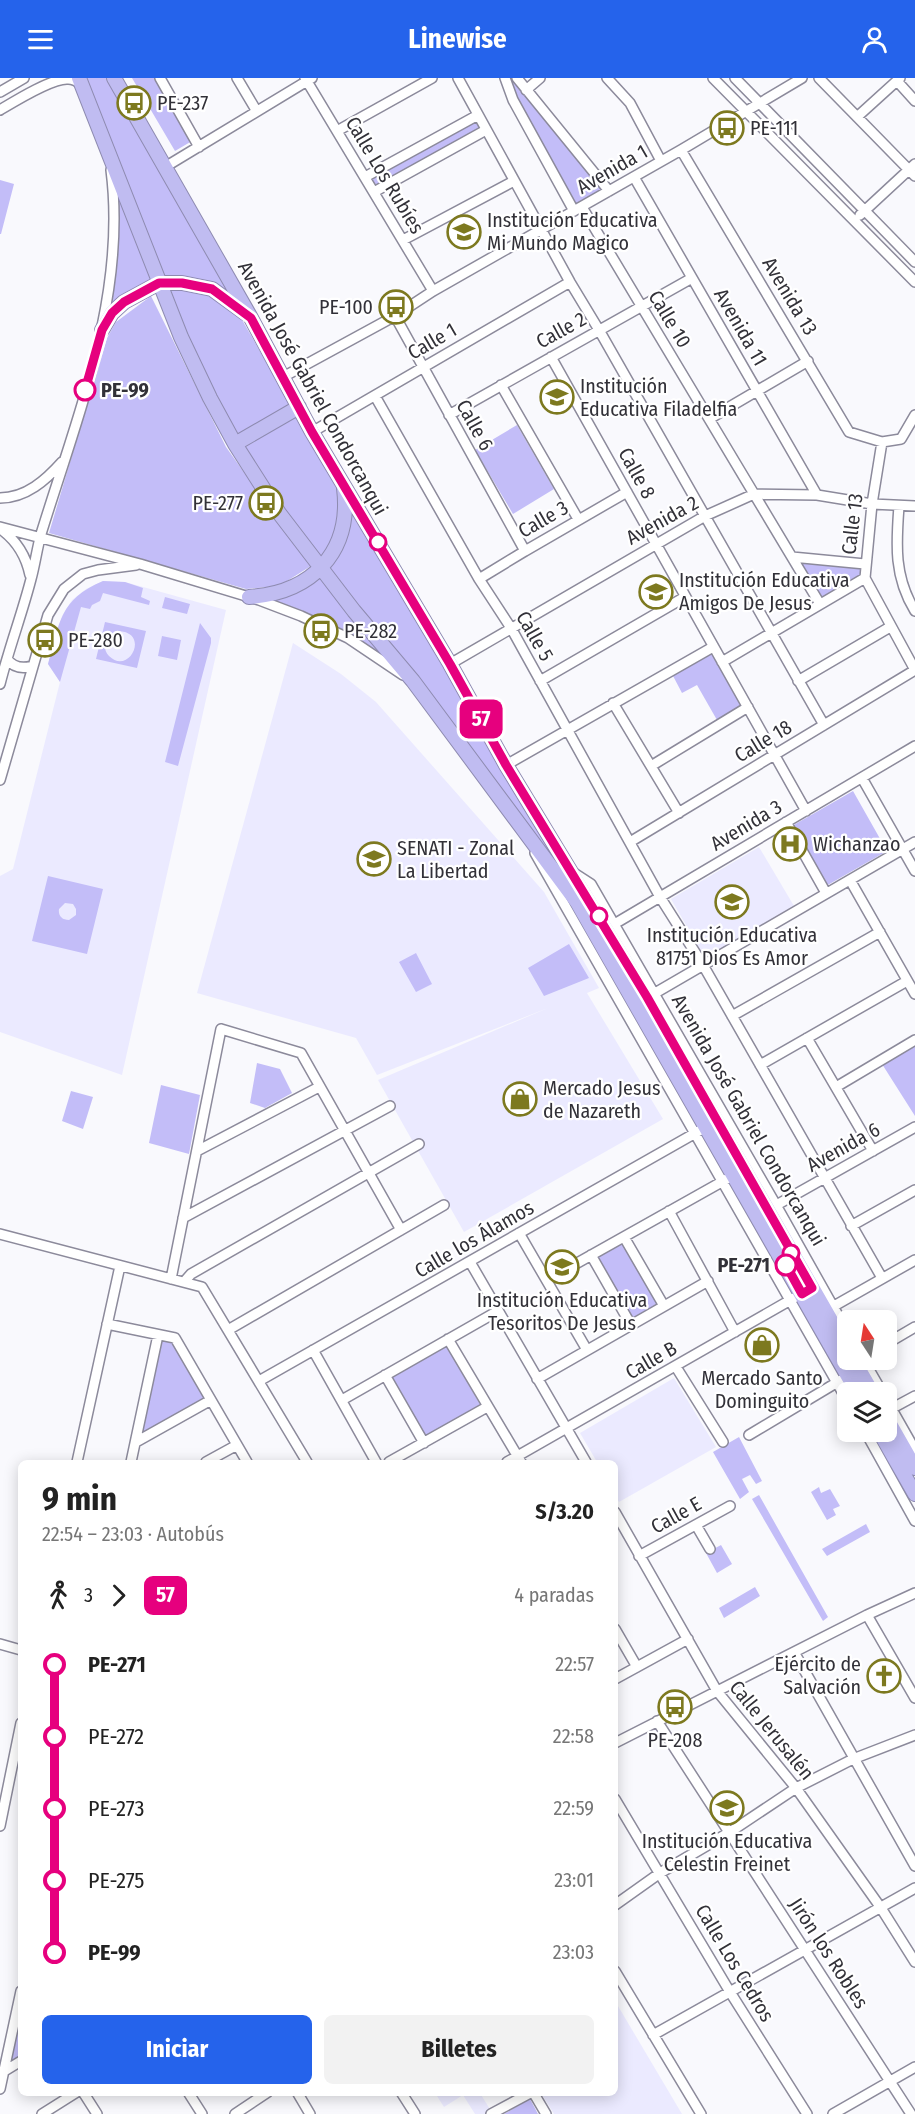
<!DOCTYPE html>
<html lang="es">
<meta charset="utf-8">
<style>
:root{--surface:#fff;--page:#f2f2f2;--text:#222;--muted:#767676;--accent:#2563eb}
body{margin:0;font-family:"Fira Sans Condensed",sans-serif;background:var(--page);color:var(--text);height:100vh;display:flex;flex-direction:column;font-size:22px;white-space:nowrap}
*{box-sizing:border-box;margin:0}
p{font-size:20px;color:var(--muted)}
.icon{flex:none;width:33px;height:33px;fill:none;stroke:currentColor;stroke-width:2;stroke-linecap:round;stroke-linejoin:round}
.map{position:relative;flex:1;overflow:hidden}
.sheet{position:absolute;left:18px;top:1382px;width:600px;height:636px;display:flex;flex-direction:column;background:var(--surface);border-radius:9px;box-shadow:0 3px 15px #0003}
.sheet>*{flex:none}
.badge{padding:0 12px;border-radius:9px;font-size:21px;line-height:39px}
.needle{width:39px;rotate:348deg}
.controls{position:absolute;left:837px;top:1232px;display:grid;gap:12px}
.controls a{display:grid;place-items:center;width:60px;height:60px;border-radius:9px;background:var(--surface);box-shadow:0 3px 15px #0003;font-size:30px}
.map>.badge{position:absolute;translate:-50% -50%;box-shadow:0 0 0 3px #fff}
.legs{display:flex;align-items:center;gap:9px;height:66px;padding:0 24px;font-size:20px}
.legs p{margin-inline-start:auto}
.headline{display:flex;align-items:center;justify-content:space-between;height:102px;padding:0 24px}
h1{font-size:33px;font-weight:700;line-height:45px}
.button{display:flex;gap:12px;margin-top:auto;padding:12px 24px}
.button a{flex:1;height:69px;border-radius:9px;background:var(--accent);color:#fff;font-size:24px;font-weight:700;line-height:69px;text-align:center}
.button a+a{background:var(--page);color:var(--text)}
ul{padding:0 24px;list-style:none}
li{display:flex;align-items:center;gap:21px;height:72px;font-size:22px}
li i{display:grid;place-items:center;width:9px;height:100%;margin:0 8px;background:currentColor}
li i::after{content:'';width:15px;height:15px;margin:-8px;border:4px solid;border-radius:50%;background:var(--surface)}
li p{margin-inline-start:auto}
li:first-child i{background:linear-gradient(#0000 50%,currentColor 0)}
li:last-child i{background:linear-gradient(currentColor 50%,#0000 0)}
header{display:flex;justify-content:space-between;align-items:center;height:78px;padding:0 24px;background:var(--accent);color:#fff;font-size:27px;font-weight:700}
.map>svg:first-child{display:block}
.built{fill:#ebeaff}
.green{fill:#c3bdf8;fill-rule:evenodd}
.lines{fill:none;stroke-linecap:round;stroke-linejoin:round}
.minor-casing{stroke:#8c8a9b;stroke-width:12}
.highway-casing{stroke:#8e8bb0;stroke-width:16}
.minor{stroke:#fff;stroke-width:9}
.highway{stroke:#c0bcf1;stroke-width:14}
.line-1-casing{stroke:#fff;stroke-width:14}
.line-1{stroke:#e6007e;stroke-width:9}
.stop-1-dot{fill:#fff;stroke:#e6007e;stroke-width:3}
.labels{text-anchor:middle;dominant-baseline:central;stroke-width:4.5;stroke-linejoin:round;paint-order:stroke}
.poi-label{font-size:20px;fill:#323138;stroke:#fff;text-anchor:start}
.street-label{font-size:20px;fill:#323138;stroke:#fff}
.stop-label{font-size:20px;font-weight:bold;fill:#323138;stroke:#fff;text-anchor:start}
</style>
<header><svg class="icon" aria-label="menu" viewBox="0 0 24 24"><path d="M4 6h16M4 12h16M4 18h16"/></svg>Linewise<svg class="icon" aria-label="person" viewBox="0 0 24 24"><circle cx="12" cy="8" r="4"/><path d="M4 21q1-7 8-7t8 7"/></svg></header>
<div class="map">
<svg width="915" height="2036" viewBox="0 0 915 2036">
<rect width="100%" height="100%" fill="#f9f9fd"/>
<path class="built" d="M561,303L574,324L554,336L541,314Z
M103,503L125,504L226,532L122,997L0,954V798L13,791L60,604L48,586L62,538L72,522L86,511Z
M293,565L341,596L376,624L544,814L599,910L587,915L663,1041L464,1154L378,1002L548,930L377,997L356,960L197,915Z
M759,769L794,828L705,880L671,821Z
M674,1300L716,1369L619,1424L615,1417V1384H597L580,1355Z
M615,1923L682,2036H554L541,2015L615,2014Z
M435,2015H480L491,2033L485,2036H475L463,2017L444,2029Z"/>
<path class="green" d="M82,0H110L232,214L215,206L162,201Z
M132,0H157L192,63L175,73Z
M505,0H517L607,111L574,133Z
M478,37L486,52L374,114L365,99Z
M0,102L14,106L1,156H0Z
M117,113L154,202C135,208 122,218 108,232Z
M167,209L209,216L241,240L290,326L236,359L185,258Z
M151,218L226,369L311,488L279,508L246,511L49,455L107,260L116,244Z
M297,338L338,405L340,433L331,464L320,482L242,369Z
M517,347L554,411L513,436L475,372Z
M349,424L573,812L326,489Z
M792,479L865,486V500L820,526Z
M319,497L392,585L348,554L270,522C292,517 304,515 319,497Z
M103,503L125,504L143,510L141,519L150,523L149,527L103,515L100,523L92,527L90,531L81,529L60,604L48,586C60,544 59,522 103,503Z
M165,519L190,526L187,536L162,530Z
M105,544L146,553L137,590L96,581ZM118,553C151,554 129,598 109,578C100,569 107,556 118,553Z
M200,545L211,560V565L178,688L165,684Z
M162,558L181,562L177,582L158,578Z
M713,573L743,627L717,642L697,607L682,615L672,596Z
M853,713L887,773L826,808L792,748Z
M48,798L103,811L87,876L32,863ZM65,825L73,826L76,831V837L69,842C62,842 58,838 59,831Z
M569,866L589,900L544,918L528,890Z
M416,875L432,906L416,914L399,884Z
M915,967V1038L882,986Z
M257,985L280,991L292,1015L265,1030L250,1025Z
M161,1007L200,1017L189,1076L149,1065Z
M71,1013L93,1019L83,1051L62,1043Z
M622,1165L659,1228L633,1243L596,1180Z
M160,1261L174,1264L206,1319L139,1359Z
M447,1268L481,1328L425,1361L390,1299Z
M739,1359L762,1403L756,1406L750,1397L742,1401L749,1414L740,1421L713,1374Z
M819,1409L821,1415L830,1411L840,1428L833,1431L836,1437L827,1442L811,1414Z
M759,1417L828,1539L823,1543L752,1421Z
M866,1446L870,1454L827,1478L822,1471Z
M721,1467L732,1486L717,1495L706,1475Z
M755,1509L760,1518L724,1540L719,1530Z
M21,1932V1980L8,1987Z
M530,2021L538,2036H504Z"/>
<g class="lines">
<defs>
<path id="minor" d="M160,0L199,69
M237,0L256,32
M305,0L433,213
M458,0L570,204L599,252L824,647
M505,0L513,22L574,133
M517,0L609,113
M607,0L630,25L661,83
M713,0L915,204
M735,0L915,184
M819,0L915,98
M897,3L915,23
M526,12L540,0
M0,14L24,0
M0,32C15,23 52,0 68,1C74,1 77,3 81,6
M857,39L900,0
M337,53L432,0
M681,72L849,354L882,364L901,361L915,337
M165,89L312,0
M365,99L478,37
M634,99L817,417
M374,114L486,52
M582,129L820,526
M860,137L915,86
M403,162L514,103
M395,238L525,473
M551,279L806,733
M283,299L395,238L433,213L681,72L802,0
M501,307L578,441
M375,318L479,501L511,550L660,819L703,887L882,1200
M449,337L692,200
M709,341L808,283
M312,354L570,204
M882,364L872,426L865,500L915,592
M0,420C26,420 46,402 62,384
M899,428C896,467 894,499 915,533
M0,449L140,486L259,522L301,538L348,560L403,597
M2,452C18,464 26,478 30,497
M792,479L865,486
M479,501L525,473L627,414
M7,581C13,589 22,591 32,588
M722,584L865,500
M450,586L705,438L754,416L817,417L872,426L915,428
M540,603L685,519
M798,603L890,549
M0,606C9,570 22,536 31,501C35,486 37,471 41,456C77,339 127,217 111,92
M613,625L679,735
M506,687L713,569
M651,688L748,629
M862,700L915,793
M0,702L48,537L64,511L83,496L98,492L136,487
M786,744L826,815
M630,764L915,592
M535,775L848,1324
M574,795L591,806L614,846L776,1127L848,1255
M850,802L915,916
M611,848L915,668
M650,918L915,764
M732,938L880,854
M807,960L873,1073
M760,987L907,903
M836,1009L915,962
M197,1073L319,1009
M773,1129L915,1049
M669,1133L735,1254
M183,1140L390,1028
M851,1148L915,1112
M519,1155L587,1272
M0,1156L202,1209L307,1384
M624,1159L664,1228
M591,1177L631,1247
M470,1184L586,1384
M171,1201L221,951L301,975L401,1152
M547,1202L734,1097
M184,1204L191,1196L419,1066
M827,1232L915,1182
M107,1246L175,1260L247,1384
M228,1252L444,1127
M448,1261L521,1384
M886,1266L915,1249
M313,1272L376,1384
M863,1281L882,1314
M676,1289L723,1364
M385,1297L424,1365
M537,1301L708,1203
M259,1303L706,1049
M886,1321L915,1372
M342,1322L498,1233
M889,1332L915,1318
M865,1353L915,1443
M749,1357L841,1302
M136,1364L211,1322
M77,1384L120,1188
M131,1384L158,1257
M206,1384L237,1367
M389,1384L487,1329
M507,1384L794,1220
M615,1434L717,1613L796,1710L881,1830L915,1884
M696,1447L710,1471
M639,1478L730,1428
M867,1537L915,1620
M615,1551L637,1589
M0,1566L21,1572
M794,1574L915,1788
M615,1601L688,1561
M657,1643L911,2036
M615,1665L867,1537L915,1515
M615,1721L730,1914L807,2036
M0,1748L21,1645
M615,1827L660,1795L730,1754L796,1710L853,1681L915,1657
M615,1893L701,2036
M653,1957L915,1810
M3,1994L21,1983
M0,2011L21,1913
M83,2014L97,2036
M188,2014L202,2036
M297,2014L310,2036
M401,2014L415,2036
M533,2014L546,2036
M42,2036L77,2014
M235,2036L268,2014
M491,2036L532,2014
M833,2036L915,1989"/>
<path id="highway" d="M79,0L181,259L210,320L235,366L279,435L354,533L413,603L577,824L857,1314
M114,0L251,240L312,354L450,586L506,687L634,898L848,1272
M102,252L112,235L124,224L159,205H182L212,211L245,235
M235,366L299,329
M249,519C311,515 352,475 344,410
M853,1281L872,1314
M886,1339L915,1390
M879,1353L915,1416"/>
</defs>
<use href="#minor" class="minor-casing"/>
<use href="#highway" class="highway-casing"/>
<use href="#minor" class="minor"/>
<use href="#highway" class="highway"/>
</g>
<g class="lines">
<defs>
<path id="line-1" d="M85,312L102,252L112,235L124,224L159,205H182L212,211L251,240L312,354L450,586L506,687L647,919L812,1210L802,1216L786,1187"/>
</defs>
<use href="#line-1" class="line-1-casing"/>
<use href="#line-1" class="line-1"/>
</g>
<defs>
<symbol id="bus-ring" viewBox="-11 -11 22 22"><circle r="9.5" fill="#fff" stroke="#7d791f" stroke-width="1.5"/><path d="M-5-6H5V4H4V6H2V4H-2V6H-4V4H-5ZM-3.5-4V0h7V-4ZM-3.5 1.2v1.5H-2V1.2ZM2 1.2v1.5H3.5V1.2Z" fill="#7d791f"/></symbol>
<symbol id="school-ring" viewBox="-11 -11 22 22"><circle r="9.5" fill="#fff" stroke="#7d791f" stroke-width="1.5"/><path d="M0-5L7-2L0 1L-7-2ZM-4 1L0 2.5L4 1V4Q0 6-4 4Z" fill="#7d791f"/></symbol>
<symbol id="hospital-ring" viewBox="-11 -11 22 22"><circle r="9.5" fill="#fff" stroke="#7d791f" stroke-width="1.5"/><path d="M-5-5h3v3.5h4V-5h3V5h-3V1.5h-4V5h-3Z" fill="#7d791f"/></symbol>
<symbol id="university-ring" viewBox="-11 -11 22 22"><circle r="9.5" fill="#fff" stroke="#7d791f" stroke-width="1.5"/><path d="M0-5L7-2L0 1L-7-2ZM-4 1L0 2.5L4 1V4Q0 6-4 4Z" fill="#7d791f"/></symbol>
<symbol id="shop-ring" viewBox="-11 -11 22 22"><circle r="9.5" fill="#fff" stroke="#7d791f" stroke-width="1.5"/><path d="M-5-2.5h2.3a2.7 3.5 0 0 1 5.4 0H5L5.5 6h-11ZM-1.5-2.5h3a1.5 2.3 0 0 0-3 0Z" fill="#7d791f"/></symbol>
<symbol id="church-ring" viewBox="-11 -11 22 22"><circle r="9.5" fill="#fff" stroke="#7d791f" stroke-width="1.5"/><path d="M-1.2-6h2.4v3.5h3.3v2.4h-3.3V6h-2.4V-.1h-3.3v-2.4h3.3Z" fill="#7d791f"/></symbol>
</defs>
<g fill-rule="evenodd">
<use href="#bus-ring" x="115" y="6" width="38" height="38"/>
<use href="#bus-ring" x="708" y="31" width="38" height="38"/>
<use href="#school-ring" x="445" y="135" width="38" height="38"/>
<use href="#bus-ring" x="377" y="210" width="38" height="38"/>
<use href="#school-ring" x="538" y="300" width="38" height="38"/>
<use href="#bus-ring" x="247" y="406" width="38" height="38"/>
<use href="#school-ring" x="637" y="495" width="38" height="38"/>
<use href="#bus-ring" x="302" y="534" width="38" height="38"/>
<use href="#bus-ring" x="26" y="543" width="38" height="38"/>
<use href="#hospital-ring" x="771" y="747" width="38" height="38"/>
<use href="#university-ring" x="355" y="762" width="38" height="38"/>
<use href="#school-ring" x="713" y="805" width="38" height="38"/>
<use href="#shop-ring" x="501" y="1002" width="38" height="38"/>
<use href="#school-ring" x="543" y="1170" width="38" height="38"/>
<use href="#shop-ring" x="743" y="1248" width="38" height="38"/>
<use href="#church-ring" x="865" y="1579" width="38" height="38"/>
<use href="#bus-ring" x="656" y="1610" width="38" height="38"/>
<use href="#school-ring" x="708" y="1711" width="38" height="38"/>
</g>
<g class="stop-1-dot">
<circle cx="85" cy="312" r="10"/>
<circle cx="378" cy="464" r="8"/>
<circle cx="599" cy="838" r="8"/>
<circle cx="791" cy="1175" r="8"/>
<circle cx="786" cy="1187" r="10"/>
</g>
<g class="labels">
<g class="poi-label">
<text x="157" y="25">PE-237</text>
<text x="750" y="50">PE-111</text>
<text x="487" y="142">Institución Educativa<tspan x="487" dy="23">Mi Mundo Magico</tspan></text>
<text x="373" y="229" text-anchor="end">PE-100</text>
<text x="580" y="308">Institución<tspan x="580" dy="23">Educativa Filadelfia</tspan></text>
<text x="243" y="425" text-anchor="end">PE-277</text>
<text x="679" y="502">Institución Educativa<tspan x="679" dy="23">Amigos De Jesus</tspan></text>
<text x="344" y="553">PE-282</text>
<text x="68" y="562">PE-280</text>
<text x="813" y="766">Wichanzao</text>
<text x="397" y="770">SENATI - Zonal<tspan x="397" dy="23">La Libertad</tspan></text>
<text x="732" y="857" text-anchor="middle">Institución Educativa<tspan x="732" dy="23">81751 Dios Es Amor</tspan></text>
<text x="543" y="1010">Mercado Jesus<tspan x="543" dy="23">de Nazareth</tspan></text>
<text x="562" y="1222" text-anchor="middle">Institución Educativa<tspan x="562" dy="23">Tesoritos De Jesus</tspan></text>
<text x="762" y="1300" text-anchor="middle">Mercado Santo<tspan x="762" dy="23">Dominguito</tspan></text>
<text x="861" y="1586" text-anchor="end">Ejército de<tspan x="861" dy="23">Salvación</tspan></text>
<text x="675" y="1662" text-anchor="middle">PE-208</text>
<text x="727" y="1763" text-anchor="middle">Institución Educativa<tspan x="727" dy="23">Celestin Freinet</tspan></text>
</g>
<g class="street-label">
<text transform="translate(612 91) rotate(-30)">Avenida 1</text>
<text transform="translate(385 97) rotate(59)">Calle Los Rubíes</text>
<text transform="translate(790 218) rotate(59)">Avenida 13</text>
<text transform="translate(670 241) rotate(59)">Calle 10</text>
<text transform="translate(741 249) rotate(60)">Avenida 11</text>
<text transform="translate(561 252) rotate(-29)">Calle 2</text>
<text transform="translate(432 263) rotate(-30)">Calle 1</text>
<text transform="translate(313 310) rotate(61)">Avenida José Gabriel Condorcanqui</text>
<text transform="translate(475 347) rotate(61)">Calle 6</text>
<text transform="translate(637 395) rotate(61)">Calle 8</text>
<text transform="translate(543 441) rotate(-30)">Calle 3</text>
<text transform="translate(662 442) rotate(-29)">Avenida 2</text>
<text transform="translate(852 446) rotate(-83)">Calle 13</text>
<text transform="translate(535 558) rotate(60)">Calle 5</text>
<text transform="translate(763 663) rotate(-31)">Calle 18</text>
<text transform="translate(746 747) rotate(-31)">Avenida 3</text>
<text transform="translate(749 1042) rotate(60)">Avenida José Gabriel Condorcanqui</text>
<text transform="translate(843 1069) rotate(-29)">Avenida 6</text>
<text transform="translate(474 1161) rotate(-30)">Calle los Álamos</text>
<text transform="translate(651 1282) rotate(-30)">Calle B</text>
<text transform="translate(676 1437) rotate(-29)">Calle E</text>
<text transform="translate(772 1652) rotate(51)">Calle Jerusalén</text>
<text transform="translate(829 1875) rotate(57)">Jirón los Robles</text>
<text transform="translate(735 1885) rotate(59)">Calle Los Cedros</text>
</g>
<g class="stop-label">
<text x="101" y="312">PE-99</text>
<text x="770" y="1187" text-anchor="end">PE-271</text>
</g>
</g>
</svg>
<div class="controls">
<a><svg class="needle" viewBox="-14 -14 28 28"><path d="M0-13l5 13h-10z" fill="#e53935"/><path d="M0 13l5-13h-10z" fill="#767676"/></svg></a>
<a><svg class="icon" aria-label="layers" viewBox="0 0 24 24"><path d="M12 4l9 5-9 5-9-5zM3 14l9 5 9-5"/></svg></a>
</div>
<b class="badge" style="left:481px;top:641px;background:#e6007e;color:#fff">57</b>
<section class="sheet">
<div class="headline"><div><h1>9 min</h1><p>22:54 – 23:03 · Autobús</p></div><b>S/3.20</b></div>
<div class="legs"><svg class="icon" aria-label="walk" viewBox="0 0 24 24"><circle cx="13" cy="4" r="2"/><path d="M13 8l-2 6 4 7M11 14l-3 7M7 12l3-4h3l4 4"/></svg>3<svg class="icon" aria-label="forward" viewBox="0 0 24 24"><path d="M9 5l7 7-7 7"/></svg><b class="badge" style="background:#e6007e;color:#fff">57</b><p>4 paradas</p></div>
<ul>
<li><i style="color:#e6007e"></i><b>PE-271</b><p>22:57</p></li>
<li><i style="color:#e6007e"></i><span>PE-272</span><p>22:58</p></li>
<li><i style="color:#e6007e"></i><span>PE-273</span><p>22:59</p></li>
<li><i style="color:#e6007e"></i><span>PE-275</span><p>23:01</p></li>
<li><i style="color:#e6007e"></i><b>PE-99</b><p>23:03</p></li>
</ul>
<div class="button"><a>Iniciar</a><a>Billetes</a></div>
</section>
</div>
